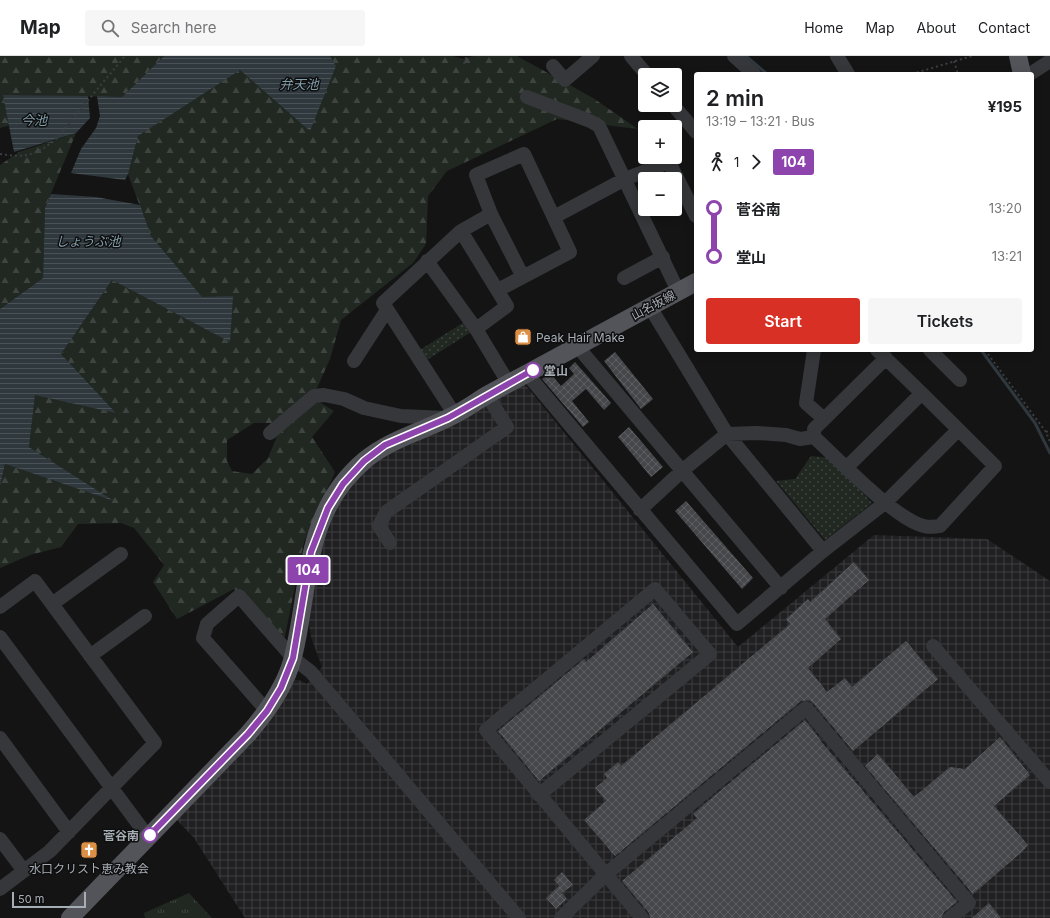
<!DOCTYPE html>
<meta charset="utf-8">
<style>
:root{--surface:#fff;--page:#f6f6f6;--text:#202124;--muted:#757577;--line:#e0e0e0;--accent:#d93025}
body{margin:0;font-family:Inter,"Noto Sans JP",sans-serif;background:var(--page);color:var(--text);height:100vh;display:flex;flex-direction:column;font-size:15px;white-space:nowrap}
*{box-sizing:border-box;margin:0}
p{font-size:13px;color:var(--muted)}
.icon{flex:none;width:22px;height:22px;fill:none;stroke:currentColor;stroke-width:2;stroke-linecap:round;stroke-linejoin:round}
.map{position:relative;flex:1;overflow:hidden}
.drawer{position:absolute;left:694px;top:16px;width:340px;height:280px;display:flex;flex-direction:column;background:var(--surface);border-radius:4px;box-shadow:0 2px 10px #0003}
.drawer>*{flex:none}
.badge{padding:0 8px;border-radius:3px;font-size:14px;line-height:26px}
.controls{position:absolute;left:638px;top:12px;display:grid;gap:8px}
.controls a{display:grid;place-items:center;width:44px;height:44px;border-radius:4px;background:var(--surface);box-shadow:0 2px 10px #0003;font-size:20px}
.scale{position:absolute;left:12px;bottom:10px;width:74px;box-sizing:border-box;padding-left:4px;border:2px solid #a7adb4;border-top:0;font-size:11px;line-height:14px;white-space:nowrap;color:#a7adb4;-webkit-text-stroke:3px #0f0f10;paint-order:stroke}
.map>.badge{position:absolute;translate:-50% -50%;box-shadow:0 0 0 2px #fff}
.legs{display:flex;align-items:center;gap:6px;height:44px;padding:0 12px;font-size:13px}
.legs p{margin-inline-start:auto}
.headline{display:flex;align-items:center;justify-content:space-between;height:68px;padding:0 12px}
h1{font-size:22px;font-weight:600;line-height:30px}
.action{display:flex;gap:8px;margin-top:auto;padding:8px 12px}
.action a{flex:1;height:46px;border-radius:4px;background:var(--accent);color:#fff;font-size:16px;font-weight:600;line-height:46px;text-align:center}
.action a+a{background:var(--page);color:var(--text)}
ul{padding:0 12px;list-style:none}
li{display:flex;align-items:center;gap:14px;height:48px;font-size:15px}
li i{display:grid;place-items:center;width:6px;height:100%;margin:0 5px;background:currentColor}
li i::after{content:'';width:10px;height:10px;margin:-5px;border:3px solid;border-radius:50%;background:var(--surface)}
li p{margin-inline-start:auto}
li:first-child i{background:linear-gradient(#0000 50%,currentColor 0)}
li:last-child i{background:linear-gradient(currentColor 50%,#0000 0)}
header{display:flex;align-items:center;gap:24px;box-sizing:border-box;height:56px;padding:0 20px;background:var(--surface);border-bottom:1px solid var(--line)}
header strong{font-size:19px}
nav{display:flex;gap:22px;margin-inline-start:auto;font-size:14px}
.search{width:280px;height:36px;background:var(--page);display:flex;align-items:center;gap:10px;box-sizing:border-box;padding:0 14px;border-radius:4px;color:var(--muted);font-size:15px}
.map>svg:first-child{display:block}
.industrial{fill:url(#industrial-grid)}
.grass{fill:url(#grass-tufts)}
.forest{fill:url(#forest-firs)}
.park{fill:url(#park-dots)}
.water{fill:url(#water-rules)}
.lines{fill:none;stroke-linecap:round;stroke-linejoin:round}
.stream{stroke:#2f383d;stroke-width:3}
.building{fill:url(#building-cross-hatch)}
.path{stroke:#3b3e41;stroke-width:2;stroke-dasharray:2 3;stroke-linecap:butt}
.minor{stroke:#35373a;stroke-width:14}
.major{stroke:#525459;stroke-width:18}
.line-1-casing{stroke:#fff;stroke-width:9}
.line-1{stroke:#8e44ad;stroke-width:6}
.stop-1-dot{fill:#fff;stroke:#8e44ad;stroke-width:2}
.labels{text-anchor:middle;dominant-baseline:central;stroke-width:3;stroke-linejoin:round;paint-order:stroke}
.street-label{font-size:12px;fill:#a7adb4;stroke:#0f0f10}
.poi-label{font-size:12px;fill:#a7adb4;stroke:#0f0f10;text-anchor:start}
.stop-label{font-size:12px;font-weight:bold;fill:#a7adb4;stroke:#0f0f10;text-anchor:start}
.water-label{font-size:13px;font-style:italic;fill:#829fab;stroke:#0f0f10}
</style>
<header>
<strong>Map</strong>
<div class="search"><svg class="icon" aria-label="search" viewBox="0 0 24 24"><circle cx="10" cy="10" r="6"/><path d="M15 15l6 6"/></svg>Search here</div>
<nav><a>Home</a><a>Map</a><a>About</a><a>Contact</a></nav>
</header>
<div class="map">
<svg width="1050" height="862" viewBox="0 0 1050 862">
<defs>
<pattern id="industrial-grid" width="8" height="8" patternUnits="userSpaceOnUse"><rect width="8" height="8" fill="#202022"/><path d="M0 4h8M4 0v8" fill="none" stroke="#3e3e40"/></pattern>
<pattern id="grass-tufts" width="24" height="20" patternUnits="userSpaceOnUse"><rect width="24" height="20" fill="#212821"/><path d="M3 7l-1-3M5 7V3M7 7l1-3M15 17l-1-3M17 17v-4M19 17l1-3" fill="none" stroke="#3e443f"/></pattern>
<pattern id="forest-firs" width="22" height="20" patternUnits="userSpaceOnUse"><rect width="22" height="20" fill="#212821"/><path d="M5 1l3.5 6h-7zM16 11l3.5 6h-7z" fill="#3e443f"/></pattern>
<pattern id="park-dots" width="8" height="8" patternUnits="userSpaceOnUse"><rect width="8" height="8" fill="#212821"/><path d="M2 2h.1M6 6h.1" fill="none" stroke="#3e443f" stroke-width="1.8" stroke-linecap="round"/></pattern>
<pattern id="water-rules" width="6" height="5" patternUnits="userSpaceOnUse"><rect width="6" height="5" fill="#2f383d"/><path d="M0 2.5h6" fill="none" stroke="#4a5257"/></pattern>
<pattern id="building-cross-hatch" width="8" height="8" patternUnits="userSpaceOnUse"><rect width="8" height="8" fill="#46474a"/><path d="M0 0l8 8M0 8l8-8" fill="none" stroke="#5e5f62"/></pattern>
</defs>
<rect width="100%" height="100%" fill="#141415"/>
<path class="industrial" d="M524,327L738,591L874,479L987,483L1050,525V862H245L194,782L175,762L290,624H299L307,628L322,611L311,581L309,568L317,509L331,461L344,439L358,421L384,400L458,367Z"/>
<path class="grass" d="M189,837L212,862H145L144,857Z"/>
<path class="forest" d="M0,0H164L122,41L3,39L11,69L0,72Z
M330,0H453L463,3L474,0H517L593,42L638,73L557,63L447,115L428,140L426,188L413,207L341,264L330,303L317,332L280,367H254L227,384V405L232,415L252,418L268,402L280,373L316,344L334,355L312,381L335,416L304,486L284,585L234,533L177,563L153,526L164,509L134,472L121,467L78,468L61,491L30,499L0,512V430L5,408L112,444L29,391L35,338L115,356L61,298L112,224L230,286L202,242L151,180L128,118L138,80L240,13L336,10Z
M76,77L45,152L43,222L0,253V109L19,96Z"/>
<path class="park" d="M469,263L476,273L422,307L415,297Z
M811,400L831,402L872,447L825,484L776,425L795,423Z"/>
<path class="water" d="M164,0H330L336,10L310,75L240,14L138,80L128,118L125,124L71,117L81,93L96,72L100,60L97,40L122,41Z
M3,39L88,40L90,62L76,77L14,96Z
M51,138L96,141L140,149L151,180L202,241L233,240L230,286L112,224L61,298L116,357L35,339L29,391L114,445L5,408L0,430V253L43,222L45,152Z"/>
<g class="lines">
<path class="stream" d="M746,0L767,18
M981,294L1035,367L1050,397"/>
</g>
<path class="building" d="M615,296L653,343L641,353L604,305Z
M575,306L611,347L604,354L586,333L572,345L589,366L583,371L542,323L550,317L561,330L574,318L569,312Z
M629,371L663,411L651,421L618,381Z
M686,445L753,522L742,533L675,455Z
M854,506L869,524L825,563L841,583L808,612L827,636L845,622L852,631L906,585L938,623L853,695L813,647L809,644L801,645L615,800L584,764L606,745L595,732L607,722L604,718L618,706L621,710L790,568L786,563L808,543L810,546Z
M653,548L693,596L539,725L498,675L584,603L586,606Z
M805,664L820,683H819L957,846L944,856L942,862H650L649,857L622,825L697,762L693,758L708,745Z
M1000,681L1030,719L994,750L1028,789L1023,795L973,838L865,710L878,698L914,741L950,711L965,713Z
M562,816L573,829L562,837L567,843L556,853L546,842L559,830L554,824Z
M989,847L1001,862H972Z"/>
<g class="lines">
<path class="path" d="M954,5L958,18
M464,8L467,0
M912,18L972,0
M0,98C24,102 35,100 55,84L125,0
M985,294L1046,376L1050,386
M1046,376L1050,374"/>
<path class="minor" d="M631,0L647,19
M734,0L754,18
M837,0L848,18
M553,10L565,24L593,0
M1030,18L1050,5
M527,41L590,65L599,70L678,235
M673,49L696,76
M554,161L625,123L669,106L696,160
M461,175L507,250L476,273
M427,205L476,273L509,328
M624,222L663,201
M498,234L570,196L524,98L476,119L491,158L523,221
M650,251L727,378L823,495
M577,290L781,532
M814,294L806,347L824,363
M877,294C917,332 956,371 995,410L940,470C935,470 929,472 924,470C896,464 837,402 814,381V373L886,302
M930,294L960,324
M354,305L387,254
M527,318L737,568L823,495L886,446L958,374
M455,359L383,247L461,175L491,158
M270,377L314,340L324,339L344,343L364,352L401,360L446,362
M847,411L921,338
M640,454L683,414L727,378L757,377L786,379L800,383L814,381
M390,487L379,470L386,456L507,371L487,339
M52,548L121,498
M0,551L35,525L155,687L50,795L0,833
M0,581L148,781
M933,590L1050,726
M90,600L145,560
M267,655L203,582L207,568L239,540L293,602L311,616L519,862
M0,682L69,776
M539,739L710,598L655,533L486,674L642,862
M0,783L24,815
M561,862L605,819L806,652L969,847L950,862"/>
<path class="major" d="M1018,0L1022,18
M70,862L248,678C267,656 286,630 293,601C311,530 302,457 365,404C389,384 420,376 448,362C462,356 474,347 487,339L696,226"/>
</g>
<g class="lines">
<defs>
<path id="line-1" d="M150,779L248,678L267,655L281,632L293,602L311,496L328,452L343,428L364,405L385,389L448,362L533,314"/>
</defs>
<use href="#line-1" class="line-1-casing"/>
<use href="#line-1" class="line-1"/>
</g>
<defs>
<symbol id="shop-square" viewBox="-11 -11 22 22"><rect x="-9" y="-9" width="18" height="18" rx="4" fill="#dd9045" stroke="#0f0f10"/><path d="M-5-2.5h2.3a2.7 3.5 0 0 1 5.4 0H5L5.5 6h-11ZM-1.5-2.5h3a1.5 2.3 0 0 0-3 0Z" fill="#fff"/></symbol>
<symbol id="church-square" viewBox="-11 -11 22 22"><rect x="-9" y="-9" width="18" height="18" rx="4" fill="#dd9045" stroke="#0f0f10"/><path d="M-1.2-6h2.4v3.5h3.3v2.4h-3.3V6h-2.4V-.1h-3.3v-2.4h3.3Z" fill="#fff"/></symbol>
</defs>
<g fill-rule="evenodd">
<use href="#shop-square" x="513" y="271" width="20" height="20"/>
<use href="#church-square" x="79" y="784" width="20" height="20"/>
</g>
<g class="stop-1-dot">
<circle cx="533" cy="314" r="7"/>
<circle cx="150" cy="779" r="7"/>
</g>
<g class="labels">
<g class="street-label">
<text transform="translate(653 249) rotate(-28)">山名坂線</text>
</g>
<g class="poi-label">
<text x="536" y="281">Peak Hair Make</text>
<text x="89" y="812" text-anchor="middle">水口クリスト恵み教会</text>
</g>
<g class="stop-label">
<text x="544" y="314">堂山</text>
<text x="139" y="779" text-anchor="end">菅谷南</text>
</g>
<g class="water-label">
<text x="299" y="28">弁天池</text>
<text x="34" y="64">今池</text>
<text x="88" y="185">しょうぶ池</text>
</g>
</g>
</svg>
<div class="controls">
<a><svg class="icon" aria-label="layers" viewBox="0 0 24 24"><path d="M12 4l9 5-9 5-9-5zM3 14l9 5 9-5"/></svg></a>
<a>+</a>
<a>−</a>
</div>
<div class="scale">50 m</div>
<b class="badge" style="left:308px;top:514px;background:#8e44ad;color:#fff">104</b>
<section class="drawer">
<div class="headline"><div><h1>2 min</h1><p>13:19 – 13:21 · Bus</p></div><b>¥195</b></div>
<div class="legs"><svg class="icon" aria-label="walk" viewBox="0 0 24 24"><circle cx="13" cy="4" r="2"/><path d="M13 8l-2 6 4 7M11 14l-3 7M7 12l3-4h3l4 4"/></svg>1<svg class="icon" aria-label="forward" viewBox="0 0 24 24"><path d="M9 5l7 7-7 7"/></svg><b class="badge" style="background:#8e44ad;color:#fff">104</b></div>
<ul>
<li><i style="color:#8e44ad"></i><b>菅谷南</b><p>13:20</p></li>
<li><i style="color:#8e44ad"></i><b>堂山</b><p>13:21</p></li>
</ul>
<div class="action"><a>Start</a><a>Tickets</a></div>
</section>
</div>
